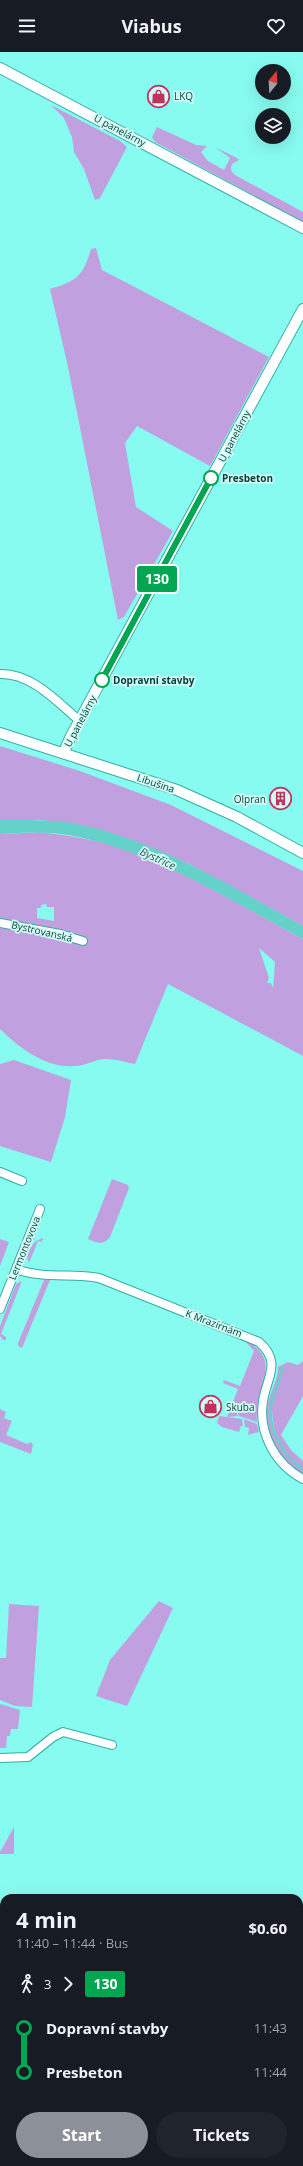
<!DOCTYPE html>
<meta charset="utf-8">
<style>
:root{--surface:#171b24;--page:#20242c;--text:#f1f3f6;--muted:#9ea1a6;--accent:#8c9099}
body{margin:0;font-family:"Open Sans",sans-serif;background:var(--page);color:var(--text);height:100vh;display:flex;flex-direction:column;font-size:15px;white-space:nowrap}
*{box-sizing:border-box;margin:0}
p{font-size:13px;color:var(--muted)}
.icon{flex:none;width:22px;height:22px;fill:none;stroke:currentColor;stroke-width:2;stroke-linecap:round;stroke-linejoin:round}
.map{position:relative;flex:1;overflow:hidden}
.details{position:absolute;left:0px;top:1842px;width:303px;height:272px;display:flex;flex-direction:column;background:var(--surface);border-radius:12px 12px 0 0;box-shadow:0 4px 16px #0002}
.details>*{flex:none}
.badge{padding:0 8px;border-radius:3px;font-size:14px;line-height:26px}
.needle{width:26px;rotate:18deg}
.fabs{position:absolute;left:255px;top:12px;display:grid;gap:8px}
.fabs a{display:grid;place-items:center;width:36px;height:36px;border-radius:50%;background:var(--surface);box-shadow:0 4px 16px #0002;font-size:20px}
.map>.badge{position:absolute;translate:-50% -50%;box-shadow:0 0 0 2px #fff}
.legs{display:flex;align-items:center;gap:6px;height:44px;padding:0 16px;font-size:13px}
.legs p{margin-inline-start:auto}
.head{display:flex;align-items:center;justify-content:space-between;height:68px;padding:0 16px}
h1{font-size:22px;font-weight:700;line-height:30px}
.cta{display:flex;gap:8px;margin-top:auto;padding:8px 16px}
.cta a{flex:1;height:46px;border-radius:24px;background:var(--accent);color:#fff;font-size:16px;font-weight:700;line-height:46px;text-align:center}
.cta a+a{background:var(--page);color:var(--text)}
ul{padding:0 16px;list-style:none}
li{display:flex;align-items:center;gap:14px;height:44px;font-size:15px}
li i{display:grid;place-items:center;width:6px;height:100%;margin:0 5px;background:currentColor}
li i::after{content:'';width:10px;height:10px;margin:-5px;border:3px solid;border-radius:50%;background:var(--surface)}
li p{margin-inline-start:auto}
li:first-child i{background:linear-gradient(#0000 50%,currentColor 0)}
li:last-child i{background:linear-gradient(currentColor 50%,#0000 0)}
header{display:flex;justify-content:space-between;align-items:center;height:52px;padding:0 16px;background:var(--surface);font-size:18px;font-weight:700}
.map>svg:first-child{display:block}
.green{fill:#c1a0e0;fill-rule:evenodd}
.water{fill:#64d2c8}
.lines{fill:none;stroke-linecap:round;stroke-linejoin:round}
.stream{stroke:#64d2c8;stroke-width:2.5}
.minor-casing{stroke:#31ada3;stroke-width:10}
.tertiary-casing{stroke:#31ada3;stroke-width:12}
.primary-casing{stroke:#31ada3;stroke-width:14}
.minor{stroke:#fff;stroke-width:8}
.tertiary{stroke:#fff;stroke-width:10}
.primary{stroke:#fff;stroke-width:12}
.line-1-casing{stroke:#fff;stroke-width:9}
.line-1{stroke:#00a651;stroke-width:6}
.stop-1-dot{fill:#fff;stroke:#00a651;stroke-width:2}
.labels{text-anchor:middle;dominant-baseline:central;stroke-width:3.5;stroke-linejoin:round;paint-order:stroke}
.poi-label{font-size:10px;fill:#073d39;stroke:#d2fbf5;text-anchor:start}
.street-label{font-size:10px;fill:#073d39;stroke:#d2fbf5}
.stop-label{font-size:10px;font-weight:bold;fill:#073d39;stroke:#d2fbf5;text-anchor:start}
.water-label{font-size:11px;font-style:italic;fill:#2b5b56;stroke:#d2fbf5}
</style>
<header><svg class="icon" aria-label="menu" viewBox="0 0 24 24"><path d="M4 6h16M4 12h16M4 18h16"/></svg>Viabus<svg class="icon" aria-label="heart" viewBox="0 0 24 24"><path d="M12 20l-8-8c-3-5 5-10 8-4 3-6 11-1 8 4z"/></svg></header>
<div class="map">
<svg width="303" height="2114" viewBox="0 0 303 2114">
<rect width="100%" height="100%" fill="#88fbf0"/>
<path class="green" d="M51,53L120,89L127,95L100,146L95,148L84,117L74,100L72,85L64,66Z
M157,75L196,93L207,94L201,100L208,109L224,118L230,106L215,95L237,106L239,108L232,112C230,117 231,119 235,123L303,160V170L155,90L152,85Z
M96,196L102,218L269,305L210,414L137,374L125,391L136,455L173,479L124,565L118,568L68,315L50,237C77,229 83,224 91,197Z
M0,694L80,719L171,753L303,819V874L189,812L81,773L40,768H0Z
M40,780C70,784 101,788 129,798C190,821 246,857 303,887V1004L168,932L135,1012C126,1010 115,1007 105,1007C96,1007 85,1014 75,1014C47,1017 19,996 0,977V875L76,891L78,883L54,876L0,867V782ZM46,852L47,855H54V869L37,866V856H41V853ZM259,896L275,910L273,936L271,931H267L269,926Z
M14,1008L71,1028L65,1065L51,1110L0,1094V1012Z
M112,1127L128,1133L129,1136L110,1185C103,1194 97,1191 88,1187Z
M44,1186L41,1190L38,1189L29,1211L27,1205C31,1195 33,1188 44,1186Z
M0,1187L9,1190L0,1214Z
M44,1228H50L22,1296L18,1294V1291Z
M22,1229L1,1282L6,1285V1288H3L0,1284V1274L16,1232Z
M244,1288C286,1306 253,1339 257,1370L239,1364L233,1350L238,1337L223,1331L224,1328L240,1334L254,1299Z
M303,1309V1344L281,1383L291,1398L303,1409V1417C278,1399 271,1376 272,1348C263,1374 282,1403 303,1417V1422C279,1409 262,1379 268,1351C271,1339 278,1327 278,1315L288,1310L298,1313Z
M233,1351L238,1364L227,1365Z
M0,1357L6,1360L4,1366L12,1369L6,1383L27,1392L31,1390L33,1393L31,1402L0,1390Z
M219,1364L242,1367L243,1374H241L239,1380L222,1375L217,1371Z
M244,1367L257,1372L259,1380L248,1383L249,1376L245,1375Z
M159,1549L173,1556L127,1654L96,1644L110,1608Z
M9,1552L39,1554L32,1655L15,1654L0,1648V1606H6Z
M0,1652L20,1658L18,1677H11L10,1684H7L6,1696H0Z
M14,1775V1802H0V1800Z
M299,2016L303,2018V2043L299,2042Z"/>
<path class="water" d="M0,768C27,768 55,767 82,773C162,791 232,835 303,874V887C231,849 159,802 79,785C53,779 27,780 0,782Z"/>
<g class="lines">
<path class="stream" d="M282,1316C281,1327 275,1337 272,1348C266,1375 281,1402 303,1417"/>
<defs>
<path id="minor" d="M0,622C32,621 57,650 80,669
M0,871L60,882L83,889
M0,1120L22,1129
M16,1217C43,1227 71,1221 99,1226L259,1290C282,1310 267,1325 263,1349C258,1381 275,1412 303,1427
M0,1257L40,1157
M0,1706L28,1705L53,1685L63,1680L112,1693"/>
<path id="tertiary" d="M0,16L303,176
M0,681L177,738L237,765L303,801
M64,700L70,686L303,257"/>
<path id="primary" d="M0,1933L4,1934
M299,2054L303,2056
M299,2063L303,2065"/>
</defs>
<use href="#minor" class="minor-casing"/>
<use href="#tertiary" class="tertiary-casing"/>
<use href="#primary" class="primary-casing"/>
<use href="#minor" class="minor"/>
<use href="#tertiary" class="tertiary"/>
<use href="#primary" class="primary"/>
</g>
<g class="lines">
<defs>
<path id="line-1" d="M102,628L211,426"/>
</defs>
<use href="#line-1" class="line-1-casing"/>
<use href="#line-1" class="line-1"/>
</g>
<defs>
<symbol id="shop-ring" viewBox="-11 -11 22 22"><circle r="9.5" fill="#d2fbf5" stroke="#c1325e" stroke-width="1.5"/><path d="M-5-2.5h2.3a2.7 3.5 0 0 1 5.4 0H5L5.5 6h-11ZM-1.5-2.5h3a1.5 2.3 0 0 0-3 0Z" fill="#c1325e"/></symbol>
<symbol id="building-ring" viewBox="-11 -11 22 22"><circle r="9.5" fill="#d2fbf5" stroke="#c1325e" stroke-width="1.5"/><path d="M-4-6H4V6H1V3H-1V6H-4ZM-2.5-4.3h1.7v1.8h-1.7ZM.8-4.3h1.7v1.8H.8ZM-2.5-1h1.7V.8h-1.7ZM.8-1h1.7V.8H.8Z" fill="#c1325e"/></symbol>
</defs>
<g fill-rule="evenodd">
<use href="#shop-ring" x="146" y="32" width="25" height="25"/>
<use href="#building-ring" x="268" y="734" width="25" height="25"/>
<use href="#shop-ring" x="198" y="1342" width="25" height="25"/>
</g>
<g class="stop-1-dot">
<circle cx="211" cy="426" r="7"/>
<circle cx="102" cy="628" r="7"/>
</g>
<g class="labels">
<g class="poi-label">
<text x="174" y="44">LKQ</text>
<text x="266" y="747" text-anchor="end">Olpran</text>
<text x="226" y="1355">Skuba</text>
</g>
<g class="street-label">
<text transform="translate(120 78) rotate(28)">U panelárny</text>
<text transform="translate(234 384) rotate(-62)">U panelárny</text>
<text transform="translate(80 669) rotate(-62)">U panelárny</text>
<text transform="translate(156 731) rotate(19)">Libušina</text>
<text transform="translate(42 879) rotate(13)">Bystrovanská</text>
<text transform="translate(24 1196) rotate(-68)">Lermontovova</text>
<text transform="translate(214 1271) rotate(21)">K Mrazírnám</text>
</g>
<g class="stop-label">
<text x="222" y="426">Presbeton</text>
<text x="113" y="628">Dopravní stavby</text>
</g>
<g class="water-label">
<text transform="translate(158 806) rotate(25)">Bystřice</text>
</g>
</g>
</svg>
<div class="fabs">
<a><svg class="needle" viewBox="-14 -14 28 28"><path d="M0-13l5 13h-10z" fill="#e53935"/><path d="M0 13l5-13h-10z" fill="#9ea1a6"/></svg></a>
<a><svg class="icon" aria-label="layers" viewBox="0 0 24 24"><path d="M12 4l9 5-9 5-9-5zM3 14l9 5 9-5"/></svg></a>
</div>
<b class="badge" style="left:157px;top:527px;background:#00a651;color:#fff">130</b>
<section class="details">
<div class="head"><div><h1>4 min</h1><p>11:40 – 11:44 · Bus</p></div><b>$0.60</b></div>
<div class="legs"><svg class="icon" aria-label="walk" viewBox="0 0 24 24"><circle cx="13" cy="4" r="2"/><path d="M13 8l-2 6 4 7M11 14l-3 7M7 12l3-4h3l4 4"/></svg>3<svg class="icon" aria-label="forward" viewBox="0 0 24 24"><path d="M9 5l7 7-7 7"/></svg><b class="badge" style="background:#00a651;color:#fff">130</b></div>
<ul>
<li><i style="color:#00a651"></i><b>Dopravní stavby</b><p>11:43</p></li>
<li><i style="color:#00a651"></i><b>Presbeton</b><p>11:44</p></li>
</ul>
<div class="cta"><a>Start</a><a>Tickets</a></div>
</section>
</div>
